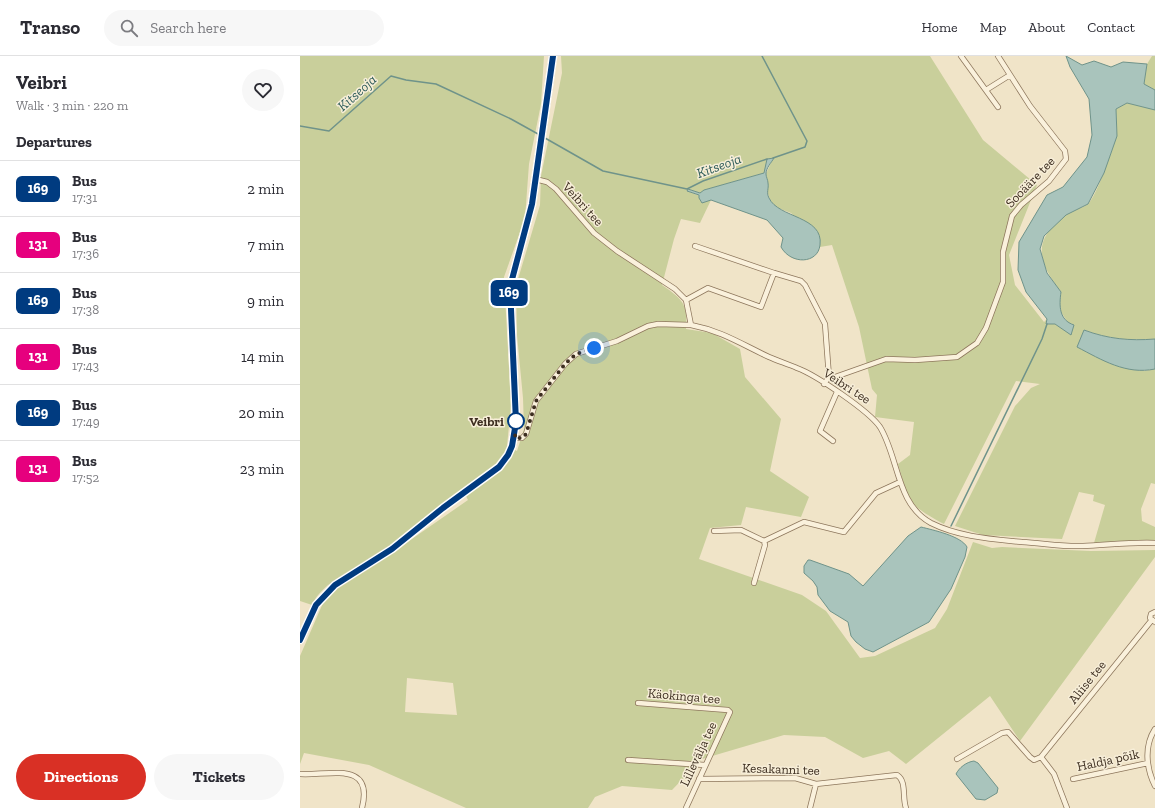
<!DOCTYPE html>
<meta charset="utf-8">
<style>
:root{--surface:#fff;--page:#f7f7f7;--text:#2b2b33;--muted:#7c7c81;--line:#e1e1e2;--accent:#d93025}
body{margin:0;font-family:"Zilla Slab",serif;background:var(--page);color:var(--text);height:100vh;display:flex;flex-direction:column;font-size:15px;white-space:nowrap}
*{box-sizing:border-box;margin:0}
p{font-size:13px;color:var(--muted)}
.icon{flex:none;width:22px;height:22px;fill:none;stroke:currentColor;stroke-width:2;stroke-linecap:round;stroke-linejoin:round}
.map{position:relative;flex:1;overflow:hidden}
.details{display:flex;flex-direction:column;background:var(--surface);width:300px}
.details>*{flex:none}
.badge{padding:0 8px;border-radius:6px;font-size:14px;line-height:26px}
.you{position:absolute;width:20px;height:20px;margin:-10px;border:3px solid #fff;border-radius:50%;background:#1a73e8;box-shadow:0 0 0 6px #1a73e833}
.map>.badge{position:absolute;translate:-50% -50%;box-shadow:0 0 0 2px #fff}
h2{padding:0 16px;font-size:15px;line-height:36px}
.round{display:grid;place-items:center;flex:none;width:42px;height:42px;border-radius:21px;background:var(--page)}
.head{display:flex;align-items:center;justify-content:space-between;height:68px;padding:0 16px}
h1{font-size:19px;font-weight:700;line-height:30px}
.primary-button{display:flex;gap:8px;margin-top:auto;padding:8px 16px}
.primary-button a{flex:1;height:46px;border-radius:24px;background:var(--accent);color:#fff;font-size:16px;font-weight:700;line-height:46px;text-align:center}
.primary-button a+a{background:var(--page);color:var(--text)}
ul{padding:0;list-style:none}
li{display:flex;align-items:center;gap:12px;height:56px;padding:0 16px;border-top:1px solid var(--line)}
li div{flex:1}
li b{display:block;font-size:15px}
li em{font-style:normal}
li .badge{min-width:44px;font-weight:700;text-align:center}
header{display:flex;align-items:center;gap:24px;box-sizing:border-box;height:56px;padding:0 20px;background:var(--surface);border-bottom:1px solid var(--line)}
header strong{font-size:19px}
nav{display:flex;gap:22px;margin-inline-start:auto;font-size:14px}
.search{width:280px;height:36px;background:var(--page);display:flex;align-items:center;gap:10px;box-sizing:border-box;padding:0 14px;border-radius:22px;color:var(--muted);font-size:15px}
main{display:flex;flex:1;min-height:0}
.map>svg:first-child{display:block}
.green{fill:#c9cf9b;fill-rule:evenodd}
.water{fill:#a9c4bc;stroke:#6f938a}
.lines{fill:none;stroke-linecap:round;stroke-linejoin:round}
.stream{stroke:#6f938a;stroke-width:1.5}
.street-casing{stroke:#8d765c;stroke-width:6}
.secondary-casing{stroke:#6f573f;stroke-width:8}
.street{stroke:#faf1dc;stroke-width:4.5}
.secondary{stroke:#faf1dc;stroke-width:7}
.line-casing{stroke:#fff;stroke-width:9}
.line{stroke:#003b80;stroke-width:6}
.walk{stroke:#3d2e20;stroke-width:4;stroke-dasharray:0 7.2}
.stop-dot{fill:#fff;stroke:#003b80;stroke-width:2}
.labels{text-anchor:middle;dominant-baseline:central;stroke-width:3;stroke-linejoin:round;paint-order:stroke}
.street-label{font-size:13px;fill:#3d2e20;stroke:#f7eed8}
.stop-label{font-size:13px;font-weight:bold;fill:#3d2e20;stroke:#f7eed8;text-anchor:end}
.water-label{font-size:14px;font-style:italic;fill:#2f5d5a;stroke:#f7eed8}
</style>
<header>
<strong>Transo</strong>
<div class="search"><svg class="icon" aria-label="search" viewBox="0 0 24 24"><circle cx="10" cy="10" r="6"/><path d="M15 15l6 6"/></svg>Search here</div>
<nav><a>Home</a><a>Map</a><a>About</a><a>Contact</a></nav>
</header>
<main>
<section class="details">
<div class="head"><div><h1>Veibri</h1><p>Walk · 3 min · 220 m</p></div><a class="round"><svg class="icon" aria-label="heart" viewBox="0 0 24 24"><path d="M12 20l-8-8c-3-5 5-10 8-4 3-6 11-1 8 4z"/></svg></a></div>
<h2>Departures</h2>
<ul>
<li><span class="badge" style="background:#003b80;color:#fff">169</span><div><b>Bus</b><p>17:31</p></div><em>2 min</em></li>
<li><span class="badge" style="background:#e6007e;color:#fff">131</span><div><b>Bus</b><p>17:36</p></div><em>7 min</em></li>
<li><span class="badge" style="background:#003b80;color:#fff">169</span><div><b>Bus</b><p>17:38</p></div><em>9 min</em></li>
<li><span class="badge" style="background:#e6007e;color:#fff">131</span><div><b>Bus</b><p>17:43</p></div><em>14 min</em></li>
<li><span class="badge" style="background:#003b80;color:#fff">169</span><div><b>Bus</b><p>17:49</p></div><em>20 min</em></li>
<li><span class="badge" style="background:#e6007e;color:#fff">131</span><div><b>Bus</b><p>17:52</p></div><em>23 min</em></li>
</ul>
<div class="primary-button"><a>Directions</a><a>Tickets</a></div>
</section>
<div class="map">
<svg width="855" height="752" viewBox="0 0 855 752">
<rect width="100%" height="100%" fill="#f0e4c8"/>
<path class="green" d="M0,0H244L241,48L229,108L225,162L204,221L211,349L207,390L217,395L224,373L223,342L217,279L216,230L240,149L241,120L262,17L261,0H630L683,84L737,129L709,199L715,229L744,266L747,263L771,278L768,267L758,251L761,236C738,206 731,184 766,159C772,154 781,153 788,148C796,141 813,93 816,81C818,73 816,62 816,53L827,47L855,54V283C830,285 808,283 784,274L844,315L855,313V428L851,427L841,453L842,465L855,471V484L794,487L805,449L793,445L794,439L779,436L762,483L683,479L655,470L715,350L731,332L740,328L716,325L644,468C608,449 609,446 598,408L610,399L614,366L575,361L577,339L572,333L559,271L532,189L520,191V185L491,157L478,152L471,147L467,134L468,127L466,118L473,102L467,108L464,117L404,134L400,138L388,133L387,135L411,144L400,167L381,163L374,183L362,229C382,243 388,247 386,273L412,277L440,293L445,321L481,363L470,415L509,441L501,461L446,451L441,469L410,472L399,503L502,539L526,555L560,602L575,600L635,572L647,553L673,486L692,492L702,491L791,495L855,494V501L720,685L690,640L606,708L589,695L563,702L525,681L484,679L402,703L372,734L322,730L295,741L288,752H166L69,709L4,697L0,708V600L23,547L38,531L96,494L168,444L163,434C134,456 106,482 75,501C54,514 23,525 12,549L0,545ZM107,622L153,627L157,659L105,656Z
M852,0H855V34L844,28L847,8Z"/>
<path class="water" d="M766,0L782,9L794,5L811,11L823,6L847,8L844,28L855,34V54L827,47L816,53L817,80L804,117L788,148L766,159L744,180L740,193L747,217L761,236C759,250 759,264 774,269L771,279L755,268H746L747,263L726,236L718,214L719,186L747,139L763,131L787,101L792,79L789,43L770,11Z
M474,102C471,107 466,112 466,118C466,121 468,124 468,127C469,133 466,136 469,142C478,162 524,160 520,189C518,208 491,209 481,191L483,182L467,164L411,144L402,147L399,142V139L387,135L388,133L400,137L404,134L464,117L467,103Z
M784,274C808,283 830,285 855,283V313C826,319 802,304 777,291Z
M621,471C633,474 661,480 667,491L665,501L651,533L629,566L573,596L565,593L556,586L551,580L548,566L530,555L518,539L517,531L513,525L504,517V510L508,504H510L549,518L563,530L608,480Z
M674,705L678,707L698,732L697,737L685,744L676,743L656,718C659,712 666,706 674,705Z"/>
<g class="lines">
<path class="stream" d="M462,0L507,85L505,91L473,102
M0,70L29,75L91,20L106,24L136,28L211,63L238,78
M245,82L303,115L387,133L403,125L467,103
M651,470L742,283L747,268"/>
<defs>
<path id="street" d="M661,0L698,51
M686,34L710,19
M235,123L247,126L256,133L294,177L317,195L375,233L386,244L391,269C422,275 441,288 469,301C478,305 488,308 497,312C516,319 569,355 580,371C599,402 596,448 631,467C659,481 692,483 722,486C742,487 763,491 783,490C807,489 831,486 855,487
M395,190L474,217
M386,244L408,232L461,251L474,217L501,225L505,229L525,268L529,321
M524,328L529,321H535L586,303L615,304L657,301L677,287L686,272L703,226V196L712,160L721,149L749,125L766,103L765,95L730,50L698,0
M215,382H222L226,378L236,345L265,308L276,298L317,285L348,270L358,268L391,269
M533,385L520,375L537,336
M414,475L441,474L464,485L504,466L544,476L576,437L600,426
M454,527L465,489L464,485
M855,556L851,558L850,562L855,566
M338,647L428,654L430,656L386,752
M855,673C844,690 846,712 855,730
M741,701L851,565
M741,701L754,718L767,752
M657,703L702,677L708,676L730,701L734,704L741,701
M328,704L405,709
M0,718C29,720 74,704 62,752
M399,723L495,722L516,728L597,719C607,725 602,742 606,752
M773,723L848,707
M510,752L516,728"/>
<path id="secondary" d="M0,584L16,549L35,529L92,493L143,452L199,411L208,399L212,390L216,366L210,231L232,148L253,0"/>
</defs>
<use href="#street" class="street-casing"/>
<use href="#secondary" class="secondary-casing"/>
<use href="#street" class="street"/>
<use href="#secondary" class="secondary"/>
</g>
<g class="lines">
<defs>
<path id="line" d="M0,584L16,549L35,529L92,493L143,452L199,411L208,399L212,390L216,366L210,231L232,148L253,0"/>
</defs>
<use href="#line" class="line-casing"/>
<use href="#line" class="line"/>
<path class="walk" d="M216,365L215,382H222L226,378L236,345L265,308L276,298L294,292"/>
</g>
<circle class="stop-dot" cx="216" cy="365" r="8"/>
<g class="labels">
<g class="street-label">
<text transform="translate(730 126) rotate(-46)">Sooääre tee</text>
<text transform="translate(283 148) rotate(48)">Veibri tee</text>
<text transform="translate(547 330) rotate(33)">Veibri tee</text>
<text transform="translate(787 626) rotate(-51)">Aliise tee</text>
<text transform="translate(384 640) rotate(5)">Käokinga tee</text>
<text transform="translate(398 698) rotate(-65)">Lillevälja tee</text>
<text transform="translate(808 704) rotate(-12)">Haldja põik</text>
<text transform="translate(481 713) rotate(2)">Kesakanni tee</text>
</g>
<g class="stop-label">
<text x="204" y="365">Veibri</text>
</g>
<g class="water-label">
<text transform="translate(57 37) rotate(-42)">Kitseoja</text>
<text transform="translate(419 110) rotate(-20)">Kitseoja</text>
</g>
</g>
</svg>
<div class="you" style="left:294px;top:292px"></div>
<b class="badge" style="left:209px;top:237px;background:#003b80;color:#fff">169</b>
</div>
</main>
